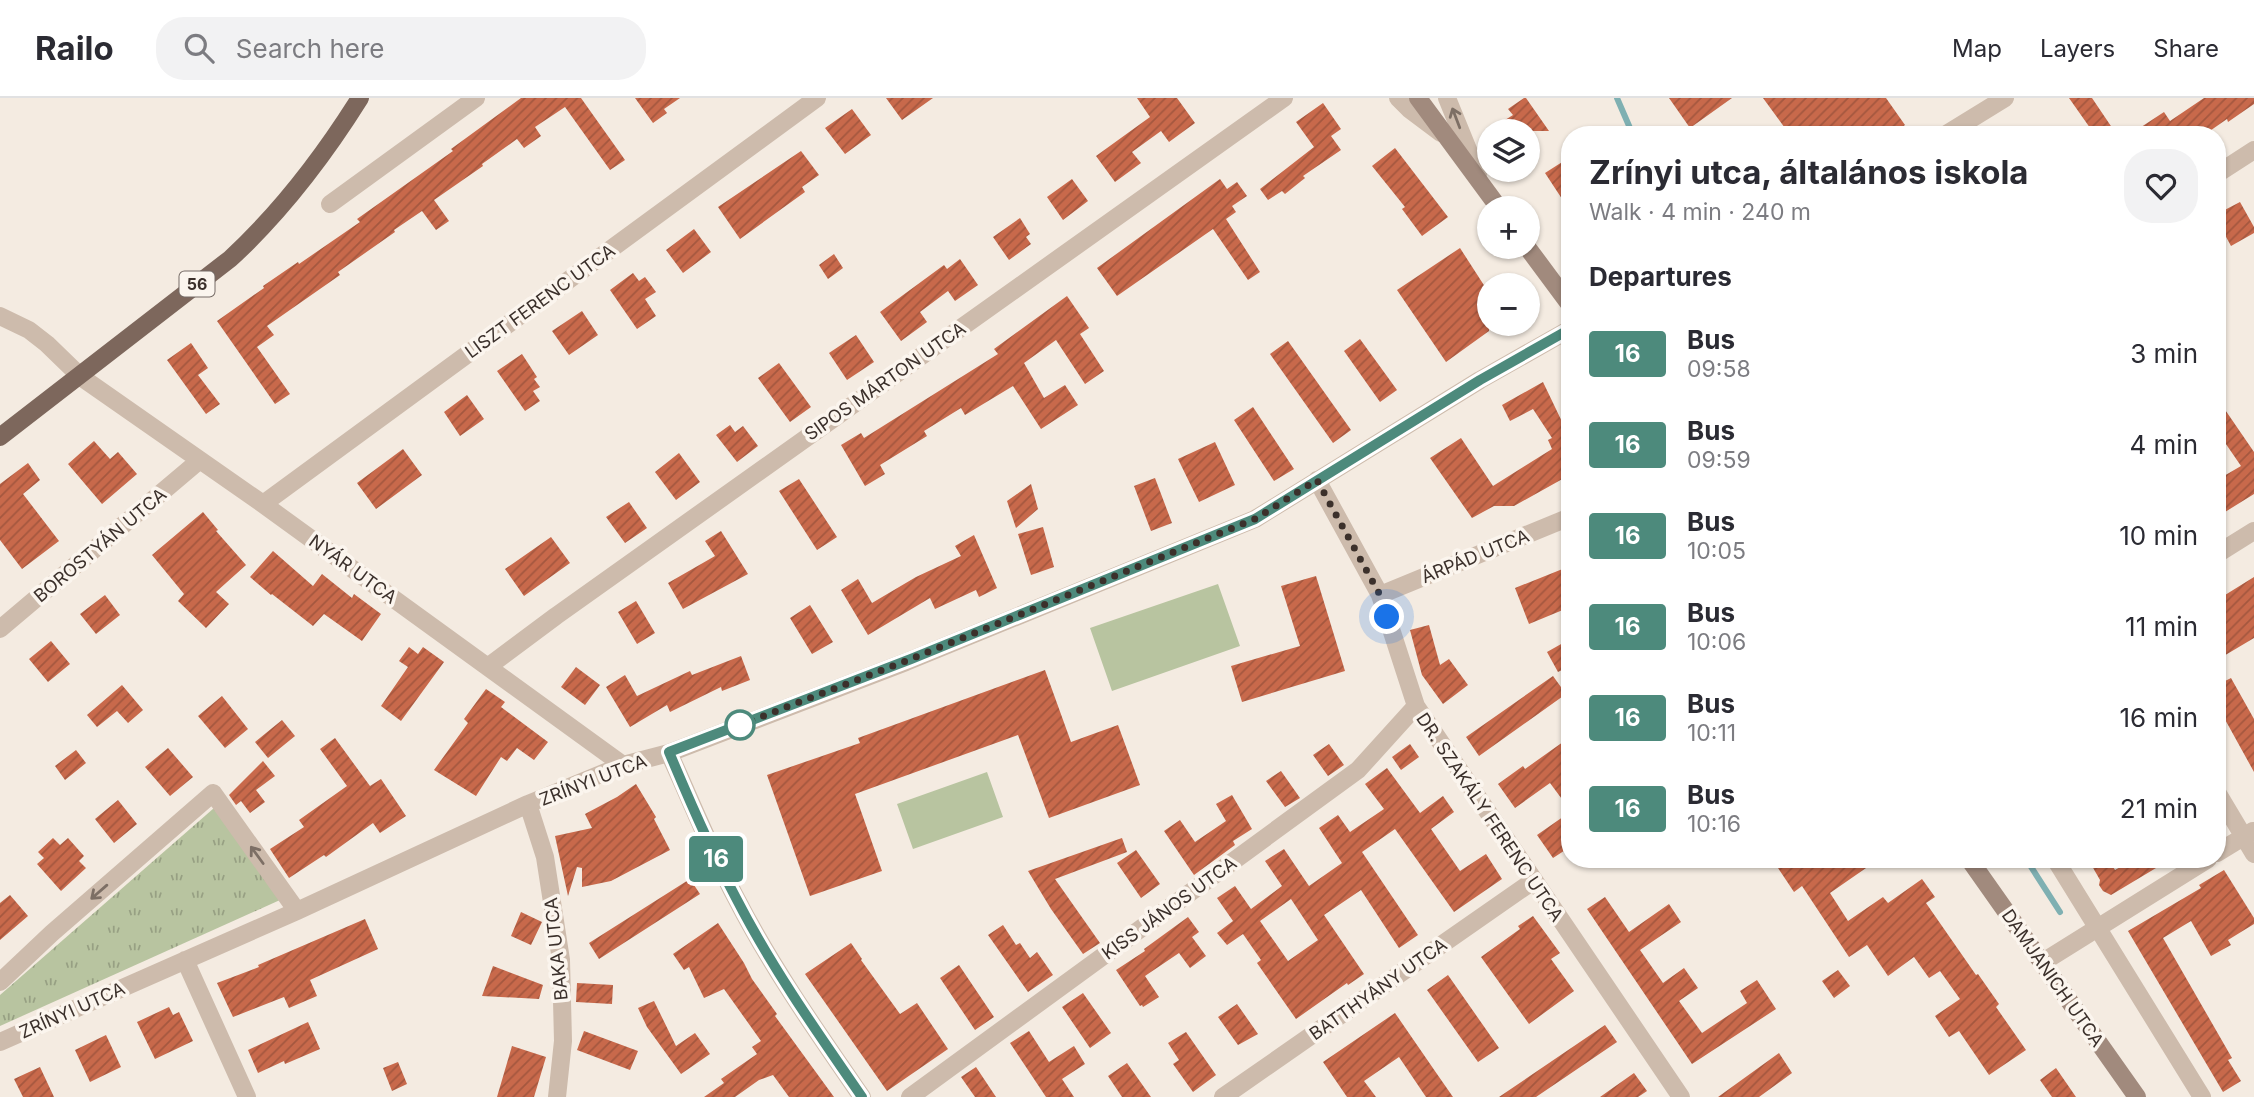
<!DOCTYPE html>
<meta charset="utf-8">
<style>
:root{--surface:#fff;--page:#f2f2f3;--text:#2b2b33;--muted:#7c7c81;--line:#e1e1e2}
body{margin:0;font-family:Inter,sans-serif;background:var(--page);color:var(--text);height:100vh;display:flex;flex-direction:column;font-size:26px;white-space:nowrap}
*{box-sizing:border-box;margin:0}
p{font-size:23px;color:var(--muted)}
.icon{flex:none;width:38px;height:38px;fill:none;stroke:currentColor;stroke-width:2;stroke-linecap:round;stroke-linejoin:round}
.map{position:relative;flex:1;overflow:hidden}
.sheet{position:absolute;left:1561px;top:28px;width:665px;height:742px;display:flex;flex-direction:column;background:var(--surface);border-radius:28px;box-shadow:0 2px 5px #0004}
.sheet>*{flex:none}
.badge{padding:0 14px;border-radius:5px;font-size:24px;line-height:46px}
.buttons{position:absolute;left:1477px;top:21px;display:grid;gap:14px}
.buttons a{display:grid;place-items:center;width:63px;height:63px;border-radius:50%;background:var(--surface);box-shadow:0 2px 5px #0004;font-size:35px}
.you{position:absolute;width:35px;height:35px;margin:-18px;border:5px solid #fff;border-radius:50%;background:#1a73e8;box-shadow:0 0 0 10px #1a73e833}
.map>.badge{position:absolute;translate:-50% -50%;box-shadow:0 0 0 4px #fff}
h2{padding:0 28px;font-size:26px;line-height:63px}
.round{display:grid;place-items:center;flex:none;width:74px;height:74px;border-radius:28px;background:var(--page)}
.head{display:flex;align-items:center;justify-content:space-between;height:119px;padding:0 28px}
h1{font-size:33px;font-weight:700;line-height:52px}
ul{padding:0;list-style:none}
li{display:flex;align-items:center;gap:21px;height:91px;padding:0 28px}
li div{flex:1}
li b{display:block;font-size:26px}
li em{font-style:normal}
li .badge{min-width:77px;font-weight:700;text-align:center}
header{display:flex;align-items:center;gap:42px;box-sizing:border-box;height:98px;padding:0 35px;background:var(--surface);border-bottom:2px solid var(--line)}
header strong{font-size:33px}
nav{display:flex;gap:38px;margin-inline-start:auto;font-size:24px}
.search{width:490px;height:63px;background:var(--page);display:flex;align-items:center;gap:18px;box-sizing:border-box;padding:0 24px;border-radius:28px;color:var(--muted);font-size:26px}
.map>svg:first-child{display:block}
.grass{fill:url(#grass-tufts)}
.pitch{fill:#b8c4a0}
.lines{fill:none;stroke-linecap:round;stroke-linejoin:round}
.stream{stroke:#7fb0b2;stroke-width:6}
.building{fill:url(#building-hatch);fill-rule:evenodd}
.street{stroke:#cdbbac;stroke-width:18}
.secondary{stroke:#a18a7d;stroke-width:18}
.primary{stroke:#7d675c;stroke-width:18}
.oneway{stroke:#7d6f65}
.line-casing{stroke:#fff;stroke-width:16}
.line{stroke:#4d8a7c;stroke-width:10}
.walk{stroke:#3b302b;stroke-width:7;stroke-dasharray:0 12.6}
.stop-dot{fill:#fff;stroke:#4d8a7c;stroke-width:3.5}
.labels{text-anchor:middle;dominant-baseline:central;stroke-width:7;stroke-linejoin:round;paint-order:stroke}
.shield{fill:#fbf5ee;stroke:#756b66;stroke-width:2}
.shield-label{font-size:16px;font-weight:bold;fill:#3b302b}
.street-label{font-size:18px;fill:#3b302b;stroke:#fbf5ee}
</style>
<header>
<strong>Railo</strong>
<div class="search"><svg class="icon" aria-label="search" viewBox="0 0 24 24"><circle cx="10" cy="10" r="6"/><path d="M15 15l6 6"/></svg>Search here</div>
<nav><a>Map</a><a>Layers</a><a>Share</a></nav>
</header>
<div class="map">
<svg width="2254" height="999" viewBox="0 0 2254 999">
<defs>
<pattern id="grass-tufts" width="24" height="20" patternUnits="userSpaceOnUse" patternTransform="scale(1.75)"><rect width="24" height="20" fill="#b8c4a0"/><path d="M3 7l-1-3M5 7V3M7 7l1-3M15 17l-1-3M17 17v-4M19 17l1-3" fill="none" stroke="#97a083"/></pattern>
<pattern id="building-hatch" width="6" height="6" patternUnits="userSpaceOnUse" patternTransform="scale(1.75)"><rect width="6" height="6" fill="#c8694b"/><path d="M-1 1l2-2M0 6l6-6M5 7l2-2" fill="none" stroke="#a4573f"/></pattern>
</defs>
<rect width="100%" height="100%" fill="#f4ebe1"/>
<path class="grass" d="M214,710L280,802L0,928V897Z"/>
<path class="pitch" d="M1218,486L1240,548L1112,593L1090,530Z
M987,674L1003,719L913,751L897,706Z"/>
<g class="lines">
<path class="stream" d="M1617,0L1633,37
M2026,761L2060,814"/>
</g>
<path class="building" d="M521,0H581L625,62L610,72L565,9L535,29L541,38L524,50L517,41L482,66L483,68L434,102L449,123L436,132L422,113L394,132L395,134L338,174L340,177L267,228L274,237L257,249L290,296L275,306L217,223L264,190L263,188L298,164L299,166L360,124L357,121L453,53L451,51Z
M635,0H680L664,11L667,15L653,25Z
M886,0H933L902,22Z
M1137,0H1177L1195,25L1169,44L1161,33L1132,54L1141,65L1115,84L1096,58L1150,19Z
M1524,0H1526L1549,33H1513L1505,22L1513,17L1508,11Z
M1669,0H1732L1690,30Z
M1763,0H1886L1905,27L1891,37H1790Z
M2069,0H2092L2117,37H2095Z
M2204,0H2254V6L2228,24L2227,21L2204,37H2129L2164,14L2170,23Z
M1323,5L1341,31L1331,38L1341,52L1303,78L1305,80L1285,96L1282,93L1268,102L1260,91L1314,49L1296,24Z
M852,11L871,37L845,56L825,30Z
M1395,50L1448,119L1422,138L1402,111L1405,109L1372,68Z
M801,53L819,77L802,89L805,94L740,141L718,109Z
M1570,59V113L1545,75Z
M1072,81L1088,103L1063,122L1047,99Z
M1220,81L1227,91L1237,84L1247,98L1232,108L1236,114L1226,121L1260,174L1248,182L1213,131L1117,198L1097,170Z
M2240,104L2254,129V135L2231,148L2225,137L2217,142V116Z
M1020,120L1030,136L1026,139L1031,146L1009,162L993,139Z
M694,131L711,154L683,175L666,152Z
M1460,150L1489,195V233L1446,264L1397,192Z
M834,156L843,170L828,181L819,167Z
M960,161L978,187L955,203L948,193L920,214L927,224L901,243L880,214L944,167L947,171Z
M633,175L639,183L645,179L656,194L645,201L656,218L637,231L610,192Z
M1067,198L1089,230L1080,236L1104,273L1085,286L1056,242L1024,265L1044,300L1065,287L1078,307L1041,331L1013,288L965,317L961,310L924,333L927,338L880,367L885,376L865,388L841,347L861,335L864,340L998,256L994,251Z
M582,213L598,237L569,257L552,233Z
M856,237L874,264L847,282L829,255Z
M1360,241L1397,292L1380,304L1344,253Z
M1288,243L1351,332L1333,345L1270,256Z
M191,245L208,270L198,277L220,306L206,316L167,262Z
M522,256L537,279L534,281L540,289L533,293L540,303L525,313L497,273Z
M779,265L811,309L790,324L758,280Z
M1543,284L1566,332L1570,330V386L1566,379L1514,408H1494L1472,420L1430,360L1461,340L1493,388L1552,351L1548,342L1552,340L1533,311L1510,323L1502,307Z
M467,297L484,321L460,338L444,314Z
M2217,300L2254,354V396L2217,419V382L2241,368L2217,333Z
M1253,309L1294,371L1274,383L1234,322Z
M730,327L735,334L743,328L758,348L737,364L716,337Z
M94,343L110,361L118,354L137,376L102,406L68,366Z
M1215,344L1235,387L1199,404L1178,361Z
M403,351L422,377L376,411L357,385Z
M679,355L700,384L676,402L655,374Z
M28,365L40,382L23,396L59,443L22,471L0,442V386Z
M1155,380L1172,425L1151,433L1134,388Z
M799,381L837,439L817,452L779,393Z
M1031,386L1038,411L1016,430L1007,403Z
M629,404L647,430L625,445L606,419Z
M203,414L218,432L216,433L246,467L216,494L229,506L206,530L178,503L184,496L152,457Z
M1043,429L1054,469L1031,477L1018,436Z
M721,433L748,476L683,511L668,485L715,458L705,443Z
M974,437L997,490L979,499L976,492L935,511L930,500L868,537L841,492L858,481L872,505L916,479L961,458L955,448Z
M551,439L570,465L524,498L505,471Z
M273,453L313,488L322,476L352,500L354,496L381,516L362,543L324,516L313,528L272,496L271,497L250,479Z
M1570,468V509L1529,526L1515,490Z
M1316,478L1345,573L1242,604L1231,568L1300,548L1281,488Z
M2254,479V540L2217,562V502Z
M105,497L120,517L96,536L80,516Z
M636,503L655,535L637,546L618,514Z
M810,507L833,544L812,556L790,520Z
M1429,527L1440,567L1449,561L1468,587L1443,606L1422,577L1410,532Z
M1570,541V568L1558,574L1547,554Z
M51,543L70,566L48,584L29,561Z
M409,549L418,556L423,549L444,564L401,623L381,608L408,569L399,563Z
M741,558L750,582L722,593L721,589L670,614L667,607L630,629L606,589L625,577L637,598L690,573L692,577Z
M576,569L600,587L585,607L561,589Z
M1045,572L1071,644L1118,627L1140,687L1049,720L1018,637L855,696L882,773L810,798L767,677L860,645L858,640Z
M1553,578L1566,596L1479,658L1466,639Z
M2231,580L2254,621V674L2217,607V587Z
M122,587L143,612L128,625L117,613L97,629L87,617Z
M486,591L505,604L501,609L548,644L534,662L517,650L507,663L501,659L476,698L434,672L468,625L464,621Z
M222,598L248,631L225,650L198,618Z
M282,622L295,638L268,660L255,644Z
M1570,639V712L1550,685L1515,710L1498,686L1523,668L1525,671Z
M335,640L370,688L381,681L406,718L380,735L373,725L326,759L324,757L289,780L270,751L304,729L299,722L347,688L320,651Z
M1329,646L1344,667L1328,678L1313,657Z
M1410,646L1419,659L1401,672L1392,659Z
M168,650L193,679L170,698L145,669Z
M76,652L86,665L65,682L55,668Z
M263,663L275,678L256,692L265,704L250,715L241,703L236,707L229,697Z
M1387,670L1420,715L1443,698L1454,714L1431,731L1460,773L1486,756L1502,781L1454,814L1395,731L1362,754L1418,837L1399,850L1361,792L1324,817L1364,876L1348,887L1347,885L1296,921L1257,865L1261,862L1243,836L1227,847L1217,835L1233,823L1217,800L1235,788L1251,811L1282,788L1265,763L1284,751L1309,788L1342,765L1319,730L1338,717L1350,734L1384,711L1365,686ZM1291,801L1318,842L1288,863L1260,823Z
M1281,673L1300,700L1285,709L1266,683Z
M636,686L656,719L654,721L670,752L611,783L582,789V770L577,769L568,798L555,738L592,730L585,716L617,699Z
M1232,697L1252,731L1233,743L1235,747L1194,777L1164,733L1180,722L1195,744L1226,723L1216,706Z
M118,702L137,726L114,745L95,721Z
M1570,714V749L1553,760L1537,737Z
M53,740L60,747L68,740L84,758L79,763L86,770L61,793L37,766L44,760L38,754Z
M1122,740L1127,754L1055,781L1100,845L1083,856L1051,811L1028,773Z
M1136,752L1160,786L1141,800L1117,765Z
M1772,761H1879L1830,795L1848,823L1883,799L1888,805L1922,781L1935,799L1926,805L1976,877L1978,876L1999,906L1996,909L2026,952L1989,977L1959,933L1949,939L1935,918L1960,901L1940,873L1929,880L1914,859L1888,878L1867,847L1849,859L1802,788L1794,794Z
M2088,761H2108L2115,772L2135,761H2171L2111,797L2103,793L2099,787L2100,782Z
M2224,772L2254,820V826L2228,842L2231,847L2211,858L2191,823L2163,840L2232,960L2228,962L2241,983L2223,994L2128,833L2201,790L2199,787Z
M690,781L700,796L599,861L589,845Z
M10,797L28,818L0,842V805Z
M1605,799L1629,834L1669,806L1681,824L1640,852L1663,885L1684,870L1698,890L1679,903L1702,935L1747,905L1740,893L1757,882L1776,911L1692,966L1587,811Z
M521,814L542,824L531,847L511,838Z
M1533,818L1560,855L1551,861L1574,893L1529,926L1481,859L1520,831L1518,828Z
M1188,819L1199,834L1192,839L1206,858L1190,870L1179,855L1145,878L1159,899L1143,909L1142,907L1140,908L1116,872L1145,853L1144,851Z
M365,821L378,851L310,882L317,898L289,910L284,899L233,919L217,885L259,869L258,867Z
M718,825L744,865L752,881L777,916L775,918L834,999H789L773,977L759,982L735,999H704L724,985L721,981L757,956L752,949L761,943L724,891L704,900L689,869L684,872L673,856Z
M1003,827L1016,847L1020,845L1030,860L1037,854L1053,877L1028,894L988,837Z
M851,845L862,861L861,862L900,916L917,905L948,951L887,993L805,876Z
M959,867L994,919L975,932L940,880Z
M493,868L543,887L539,901L482,898Z
M1838,872L1850,888L1834,900L1822,883Z
M1448,877L1499,950L1478,964L1427,892Z
M577,885L613,887L612,906L576,904Z
M1083,895L1111,935L1090,950L1062,909Z
M654,903L676,948L695,935L710,956L681,976L647,929L638,910Z
M1237,906L1258,936L1238,947L1218,919Z
M169,909L173,917L179,914L193,943L155,961L137,924Z
M1395,915L1437,976L1453,999H1426L1399,959L1364,983L1376,999H1347L1323,964Z
M308,924L320,951L285,966L284,963L258,975L248,952Z
M1605,927L1617,944L1567,978L1536,999H1499Z
M584,933L638,953L630,972L577,952Z
M1029,933L1049,964L1074,948L1085,966L1062,981L1074,999H1046L1010,945Z
M1186,934L1216,977L1193,994L1173,966L1179,962L1168,945Z
M106,937L121,969L90,984L75,952Z
M512,948L546,959L534,999H497Z
M1779,955L1792,975L1759,999H1718Z
M398,964L407,986L392,993L383,970Z
M1127,965L1151,999H1122L1108,978Z
M40,969L54,999H23L14,981Z
M976,969L996,999H975L961,979Z
M2056,970L2076,999H2052L2040,982Z
M1634,975L1647,993L1638,999H1600Z"/>
<g class="lines">
<path class="street" d="M1398,0L1409,11L1441,35
M1447,0L1478,76
M1945,37L2005,0
M2217,76L2254,52
M330,106L476,0
M0,218L29,232L47,246L81,279L263,406L623,667
M1317,382L1380,497L1416,608L1681,999
M263,406L817,0
M2217,456L2254,433
M1380,497L1570,419
M0,531L200,362
M489,568L556,518L1284,0
M669,655C691,703 711,753 736,800C772,870 817,934 862,999
M2217,694L2254,756
M528,706L545,759L561,862L563,943L557,999
M2217,755L2253,733
M2055,761L2202,999
M185,862L247,999
M2043,864L2208,761
M0,884L52,835L213,695L297,813
M0,944L297,813L528,706L623,667L669,655L906,564L1255,421L1480,282L1570,231
M910,999L1358,672L1416,608
M1223,999L1533,783"/>
<path class="secondary" d="M1418,0L1499,110
M1527,149L1570,207
M1969,761L2137,999"/>
<path class="primary" d="M0,339L230,161C281,114 323,59 360,0"/>
</g>
<defs><path id="oneway-shaft" d="M-6 0H5M1.5-3L5.5 0L1.5 3" fill="none" stroke-width="1.6" stroke-linecap="round" stroke-linejoin="round" transform="scale(1.75)"/></defs>
<g class="oneway">
<use href="#oneway-shaft" transform="translate(1456 20) rotate(-111)"/>
<use href="#oneway-shaft" transform="translate(257 757) rotate(-126)"/>
<use href="#oneway-shaft" transform="translate(99 794) rotate(139)"/>
</g>
<g class="lines">
<defs>
<path id="line" d="M862,999C817,934 772,870 736,800C711,753 690,704 669,654L911,561L1255,421L1480,282L1570,231"/>
</defs>
<use href="#line" class="line-casing"/>
<use href="#line" class="line"/>
<path class="walk" d="M740,627L911,561L1255,421L1317,382L1380,497L1387,519"/>
</g>
<circle class="stop-dot" cx="740" cy="627" r="14"/>
<g class="labels">
<rect class="shield" x="179.5" y="173.5" width="35" height="25" rx="5"/>
<g class="shield-label">
<text x="197" y="186">56</text>
</g>
<g class="street-label">
<text transform="translate(540 203) rotate(-36)">LISZT FERENC UTCA</text>
<text transform="translate(885 283) rotate(-35)">SIPOS MÁRTON UTCA</text>
<text transform="translate(100 447) rotate(-40)">BOROSTYÁN UTCA</text>
<text transform="translate(1475 458) rotate(-22)">ÁRPÁD UTCA</text>
<text transform="translate(353 471) rotate(36)">NYÁR UTCA</text>
<text transform="translate(593 682) rotate(-21)">ZRÍNYI UTCA</text>
<text transform="translate(1490 719) rotate(56)">DR. SZAKÁLY FERENC UTCA</text>
<text transform="translate(1169 810) rotate(-36)">KISS JÁNOS UTCA</text>
<text transform="translate(556 851) rotate(-96)">BAKA UTCA</text>
<text transform="translate(2053 880) rotate(55)">DAMJANICH UTCA</text>
<text transform="translate(1378 891) rotate(-35)">BATTHYÁNY UTCA</text>
<text transform="translate(72 912) rotate(-24)">ZRÍNYI UTCA</text>
</g>
</g>
</svg>
<div class="buttons">
<a><svg class="icon" aria-label="layers" viewBox="0 0 24 24"><path d="M12 4l9 5-9 5-9-5zM3 14l9 5 9-5"/></svg></a>
<a>+</a>
<a>−</a>
</div>
<div class="you" style="left:1387px;top:519px"></div>
<b class="badge" style="left:716px;top:761px;background:#4d8a7c;color:#fff">16</b>
<section class="sheet">
<div class="head"><div><h1>Zrínyi utca, általános iskola</h1><p>Walk · 4 min · 240 m</p></div><a class="round"><svg class="icon" aria-label="heart" viewBox="0 0 24 24"><path d="M12 20l-8-8c-3-5 5-10 8-4 3-6 11-1 8 4z"/></svg></a></div>
<h2>Departures</h2>
<ul>
<li><span class="badge" style="background:#4d8a7c;color:#fff">16</span><div><b>Bus</b><p>09:58</p></div><em>3 min</em></li>
<li><span class="badge" style="background:#4d8a7c;color:#fff">16</span><div><b>Bus</b><p>09:59</p></div><em>4 min</em></li>
<li><span class="badge" style="background:#4d8a7c;color:#fff">16</span><div><b>Bus</b><p>10:05</p></div><em>10 min</em></li>
<li><span class="badge" style="background:#4d8a7c;color:#fff">16</span><div><b>Bus</b><p>10:06</p></div><em>11 min</em></li>
<li><span class="badge" style="background:#4d8a7c;color:#fff">16</span><div><b>Bus</b><p>10:11</p></div><em>16 min</em></li>
<li><span class="badge" style="background:#4d8a7c;color:#fff">16</span><div><b>Bus</b><p>10:16</p></div><em>21 min</em></li>
</ul>
</section>
</div>
